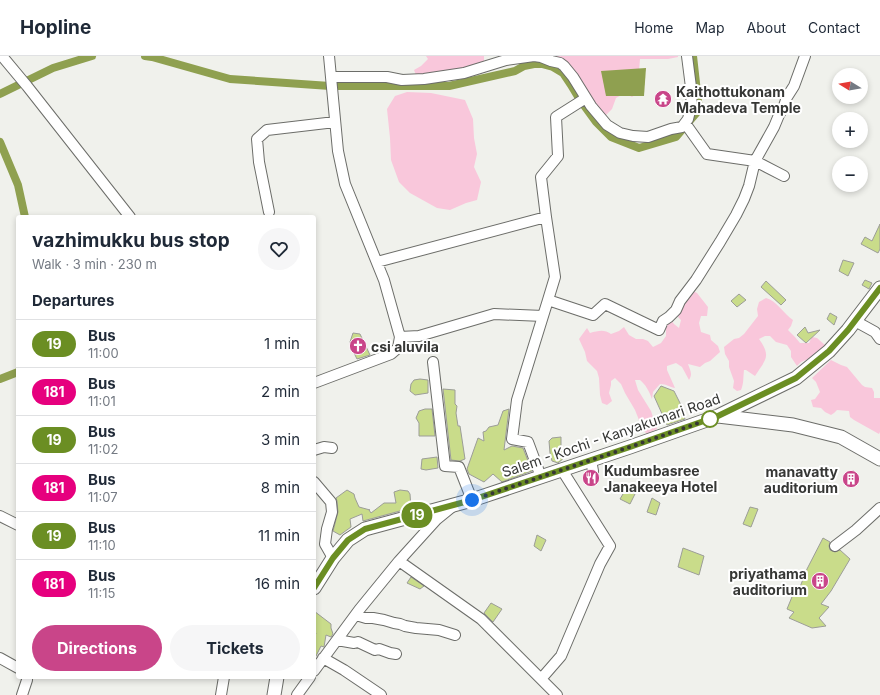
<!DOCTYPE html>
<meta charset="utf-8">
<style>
:root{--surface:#fff;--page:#f6f6f7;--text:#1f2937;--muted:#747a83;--line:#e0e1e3;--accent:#c94589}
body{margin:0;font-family:Inter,sans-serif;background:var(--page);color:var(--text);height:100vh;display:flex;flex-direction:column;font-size:15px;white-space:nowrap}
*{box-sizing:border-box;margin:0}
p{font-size:13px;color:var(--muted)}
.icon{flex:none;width:22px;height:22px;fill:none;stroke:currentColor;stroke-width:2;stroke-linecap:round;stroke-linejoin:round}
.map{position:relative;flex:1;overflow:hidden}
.details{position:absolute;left:16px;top:159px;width:300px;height:464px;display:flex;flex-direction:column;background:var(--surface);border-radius:4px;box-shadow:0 2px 6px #0003}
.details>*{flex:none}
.badge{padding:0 8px;border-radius:13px;font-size:14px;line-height:26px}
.needle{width:26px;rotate:281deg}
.buttons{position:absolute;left:832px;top:12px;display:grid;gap:8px}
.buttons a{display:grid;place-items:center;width:36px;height:36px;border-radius:50%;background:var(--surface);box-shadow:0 2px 6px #0003;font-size:20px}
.you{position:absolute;width:20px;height:20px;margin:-10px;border:3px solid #fff;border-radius:50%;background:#1a73e8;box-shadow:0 0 0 6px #1a73e833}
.map>.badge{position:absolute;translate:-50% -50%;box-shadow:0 0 0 2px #fff}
h2{padding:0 16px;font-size:15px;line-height:36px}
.round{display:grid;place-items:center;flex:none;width:42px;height:42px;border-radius:21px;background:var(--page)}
.summary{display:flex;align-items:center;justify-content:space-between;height:68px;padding:0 16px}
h1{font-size:19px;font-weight:700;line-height:30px}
.action{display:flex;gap:8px;margin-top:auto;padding:8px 16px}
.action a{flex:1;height:46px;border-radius:24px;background:var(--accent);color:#fff;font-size:16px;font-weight:700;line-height:46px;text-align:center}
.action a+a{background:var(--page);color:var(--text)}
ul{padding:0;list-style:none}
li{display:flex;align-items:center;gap:12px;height:48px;padding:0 16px;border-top:1px solid var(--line)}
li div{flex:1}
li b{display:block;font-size:15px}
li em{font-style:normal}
li .badge{min-width:44px;font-weight:700;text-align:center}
header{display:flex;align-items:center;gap:24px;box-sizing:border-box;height:56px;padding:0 20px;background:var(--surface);border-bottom:1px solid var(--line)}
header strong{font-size:19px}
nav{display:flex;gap:22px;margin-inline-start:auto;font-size:14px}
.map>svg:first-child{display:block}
.green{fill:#f9c7db}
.water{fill:#8fa050}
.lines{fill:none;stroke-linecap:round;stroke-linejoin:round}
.canal{stroke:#8fa050;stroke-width:8}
.building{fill:#c9dc8a;stroke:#9c9d98}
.minor-casing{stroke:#6c6d69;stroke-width:12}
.major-casing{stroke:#6c6d69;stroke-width:15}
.minor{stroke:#fff;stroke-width:10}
.major{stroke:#fff;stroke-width:13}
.line-casing{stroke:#fff;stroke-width:9}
.line{stroke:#6b8e23;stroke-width:6}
.walk{stroke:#363735;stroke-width:4;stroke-dasharray:0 7.2}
.stop-dot{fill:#fff;stroke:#6b8e23;stroke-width:2}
.labels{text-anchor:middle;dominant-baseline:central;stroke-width:4;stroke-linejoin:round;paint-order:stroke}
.poi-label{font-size:14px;font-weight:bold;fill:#363735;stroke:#fff;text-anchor:start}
.street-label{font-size:14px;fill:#363735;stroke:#fff}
</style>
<header>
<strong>Hopline</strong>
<nav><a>Home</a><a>Map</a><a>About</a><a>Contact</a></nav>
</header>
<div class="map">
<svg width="880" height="639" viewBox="0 0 880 639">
<rect width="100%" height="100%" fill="#f0f1ec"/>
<path class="green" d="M426,0H484V6L471,12L416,19L414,14L421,10L428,3Z
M547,0H678V1L668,3H640L637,37L632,41L625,37L616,42L612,53L605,60L595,51L591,42Z
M407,36L431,37L465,44L473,63L474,82L477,98L474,111L481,126L477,144L466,147L450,154L437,152L410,137L399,126L391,104L390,82L387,53L395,40Z
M693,235L697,237L708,251L707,260H701L699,267L701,276L710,279L711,284L718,290L720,296L710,305L705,307L700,311L688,308C690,314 693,318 689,324L682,311L676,307L667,310V314L675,332C669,331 667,328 660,328L653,336L652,343C649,335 646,329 640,324H635L638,334L651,355L657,373L647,378L643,374L635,354L625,337L621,328L615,322L611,325V329L609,337L612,345L607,349L602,347L600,339L599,322L597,315L587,305L585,296L579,283L587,272L590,277C598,275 604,273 611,278L619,275L624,271L629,279L636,283H643L648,285L653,291L661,287L666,280V271L671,264L674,268L679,272L681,264L678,261L681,252Z
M766,242C777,245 784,258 793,264L791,270L788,274L795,281L800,287H809L812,281L817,282L826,290L815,300L801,306L797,310L791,301V295L787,289L776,286L770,280H765L759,283C772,301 765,304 755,320L746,314H744C743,322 744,327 741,334L737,335L733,332L734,325L729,311V305L725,298L724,291L734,283L739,282L744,278L758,260L757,253L759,246Z
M831,304L841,309L847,311L862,329L865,331L872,332L874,336V342H880V376L879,378L854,364L850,361L849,355L837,354L834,357L831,359L825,356L821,352L813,351L811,344L815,343L820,336L816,326L812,322Z"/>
<path class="water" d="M646,12L644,40H606L601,15Z"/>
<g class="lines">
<path class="canal" d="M145,0L152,1L230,23L330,30H449L515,15L524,10L534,8H542L553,11L563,17L571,29L580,44L596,66L611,81L639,92L676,81L699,54L693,0
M0,38L53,12L92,0
M0,86L18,129L25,161
M0,323L18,316"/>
</g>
<path class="building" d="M880,168V193L878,197L861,188L865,181L872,185Z
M843,204L854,207L848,220L839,215Z
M865,224L872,227L869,233L862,229Z
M766,225L786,244L781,249L761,231Z
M739,238L746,244L737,251L731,245Z
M830,257L837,261L834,269L827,263Z
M805,271L808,277L820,274L806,287L797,279Z
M353,277L360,278L370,299L357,303L355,299L350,286Z
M420,323L428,324V337L415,339L410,335L411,328L414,324Z
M661,330L674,335L681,349L685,363L667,369L654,340Z
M443,333L455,334V348L457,350L456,357L458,370H460L465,403L460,405L451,404Z
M425,353H432L435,380H419V367L416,362L419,355Z
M509,353L504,394L512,390L523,392L532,415L502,426L493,418L484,426L469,418L467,413L478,382L484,385L483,376L486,375L489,371L498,369L503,355Z
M561,381V390L564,402L558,407L552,405L550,397L549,385L552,382Z
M437,401L438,412L426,414L421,413L422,403Z
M853,414L856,421L852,430L848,431L845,425Z
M626,433L635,438L630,448L620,443Z
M347,434L354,438L355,442L359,451L370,454H369L371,457L384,447H396L394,436L400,434L408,435L410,438L411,452L363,465L362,458L350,463L351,471L340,479L333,475L338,456L337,445L336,442Z
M652,442L660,447L656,459L647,456Z
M750,451L758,453L751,471L743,468Z
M537,479L546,484L541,495L534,490Z
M823,482L830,486L829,490L830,494L835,496L840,494L850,503L831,535L821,548L829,551L819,562L826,570L812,572L789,562L794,556L787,553L794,536L800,531L807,513Z
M683,492L704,500L699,519L678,511Z
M411,521L424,530L420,533L407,527Z
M491,547L502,553L493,566L484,557Z
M314,555L331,568V572L333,578L331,581L326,579L324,591L321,590L314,604V583L316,577L314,575Z"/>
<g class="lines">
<defs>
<path id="minor" d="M2,0L27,30L130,161
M332,21H387L402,24L424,23L464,17L506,4L534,0L541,1L551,5L560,7L564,10L573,21L591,50L607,69L620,77L633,80L648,81L671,73L682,71L688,63L690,55L692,39L687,0
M685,67L707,98L755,105L784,120
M269,156L259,106L257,83L267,74L335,66
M377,206L546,161
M548,244L555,221L546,161L541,121L558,100L556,61L586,42
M855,265L875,276L880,283
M400,281L419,280L494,258L543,260
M433,306L445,410L459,411L472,444
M314,327L391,298L398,292L400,281L384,224L345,128L338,95L329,0
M314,394L324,391L332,392
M591,404L593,415
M541,421L528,386L512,383L517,344L548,244L593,259L605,248L659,274L663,265L669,261L676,254L680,245L696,224L720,186L736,159L744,143L749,130L755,105L774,71L779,59L784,50L787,41L794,30L805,0
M314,426L331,446L332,456L327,473L325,488L333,502
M0,460L18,469
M835,490L856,474L880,452
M399,505L481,563L557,639
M356,559L366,562H373L384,564L394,567L400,568L405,570L416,572L439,574L455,579
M337,584L354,587L358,586L375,594L379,593L390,597L396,598
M0,602L18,612
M323,602L344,614L381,639
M314,615L359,554L399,505L437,463L453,450
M541,623L561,600L600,508L610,490L562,414
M22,639L27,624V621
M221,639L224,621
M297,639L310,621"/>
<path id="major" d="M718,360L793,369L841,381L880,403
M314,532L333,502L348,484L365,473L472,444L630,391L718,360L796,322L829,295L848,274L880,232
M274,639L277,621"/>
</defs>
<use href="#minor" class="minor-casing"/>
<use href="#major" class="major-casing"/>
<use href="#minor" class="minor"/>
<use href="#major" class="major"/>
</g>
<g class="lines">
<defs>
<path id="line" d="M314,532L333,502L348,484L365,473L472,444L630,391L718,360L796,322L829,295L848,274L880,232"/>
</defs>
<use href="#line" class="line-casing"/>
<use href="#line" class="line"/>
<path class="walk" d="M472,444L630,391L710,363"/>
</g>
<defs>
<symbol id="temple-disc" viewBox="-11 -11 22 22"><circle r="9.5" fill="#c94589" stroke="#fff"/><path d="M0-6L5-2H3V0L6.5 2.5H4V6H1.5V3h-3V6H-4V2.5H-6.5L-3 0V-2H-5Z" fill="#fff"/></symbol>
<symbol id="church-disc" viewBox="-11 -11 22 22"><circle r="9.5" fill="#c94589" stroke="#fff"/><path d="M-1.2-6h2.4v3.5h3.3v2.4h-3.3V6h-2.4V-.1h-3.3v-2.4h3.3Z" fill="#fff"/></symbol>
<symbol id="restaurant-disc" viewBox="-11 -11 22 22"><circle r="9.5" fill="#c94589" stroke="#fff"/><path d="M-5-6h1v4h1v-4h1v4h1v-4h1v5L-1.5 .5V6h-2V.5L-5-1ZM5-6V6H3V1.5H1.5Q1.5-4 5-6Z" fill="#fff"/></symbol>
<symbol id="building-disc" viewBox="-11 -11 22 22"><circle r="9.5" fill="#c94589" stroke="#fff"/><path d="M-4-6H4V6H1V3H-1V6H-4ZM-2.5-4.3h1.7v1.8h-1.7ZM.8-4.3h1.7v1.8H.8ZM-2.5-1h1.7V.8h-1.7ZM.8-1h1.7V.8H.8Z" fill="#fff"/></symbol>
</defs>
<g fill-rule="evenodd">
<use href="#temple-disc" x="653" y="33" width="20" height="20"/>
<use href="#church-disc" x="348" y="280" width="20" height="20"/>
<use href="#restaurant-disc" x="581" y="412" width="20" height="20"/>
<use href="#building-disc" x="841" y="413" width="20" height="20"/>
<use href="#building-disc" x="810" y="515" width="20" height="20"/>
</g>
<circle class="stop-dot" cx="710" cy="363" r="8"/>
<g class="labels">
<g class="poi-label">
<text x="676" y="35">Kaithottukonam<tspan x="676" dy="16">Mahadeva Temple</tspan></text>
<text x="371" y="290">csi aluvila</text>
<text x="604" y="414">Kudumbasree<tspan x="604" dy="16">Janakeeya Hotel</tspan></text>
<text x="838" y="415" text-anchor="end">manavatty<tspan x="838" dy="16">auditorium</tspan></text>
<text x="807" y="517" text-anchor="end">priyathama<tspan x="807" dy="16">auditorium</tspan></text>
</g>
<g class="street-label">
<text transform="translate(611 379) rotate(-19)">Salem - Kochi - Kanyakumari Road</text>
</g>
</g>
</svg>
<div class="buttons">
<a><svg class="needle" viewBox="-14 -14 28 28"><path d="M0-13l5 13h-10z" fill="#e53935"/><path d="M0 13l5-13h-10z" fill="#747a83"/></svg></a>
<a>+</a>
<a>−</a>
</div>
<div class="you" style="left:472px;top:444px"></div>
<b class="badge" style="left:417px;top:459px;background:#6b8e23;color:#fff">19</b>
<section class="details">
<div class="summary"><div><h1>vazhimukku bus stop</h1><p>Walk · 3 min · 230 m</p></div><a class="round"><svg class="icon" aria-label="heart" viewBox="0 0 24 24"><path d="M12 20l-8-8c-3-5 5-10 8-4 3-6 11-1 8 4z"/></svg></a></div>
<h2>Departures</h2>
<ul>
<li><span class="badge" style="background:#6b8e23;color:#fff">19</span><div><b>Bus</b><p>11:00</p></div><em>1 min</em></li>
<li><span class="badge" style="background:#e6007e;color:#fff">181</span><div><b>Bus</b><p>11:01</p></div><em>2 min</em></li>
<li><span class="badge" style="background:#6b8e23;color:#fff">19</span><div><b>Bus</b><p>11:02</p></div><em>3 min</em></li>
<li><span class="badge" style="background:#e6007e;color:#fff">181</span><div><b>Bus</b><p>11:07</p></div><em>8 min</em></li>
<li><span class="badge" style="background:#6b8e23;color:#fff">19</span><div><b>Bus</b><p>11:10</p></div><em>11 min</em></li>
<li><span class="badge" style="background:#e6007e;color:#fff">181</span><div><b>Bus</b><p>11:15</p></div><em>16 min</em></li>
</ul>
<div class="action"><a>Directions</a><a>Tickets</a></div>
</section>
</div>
